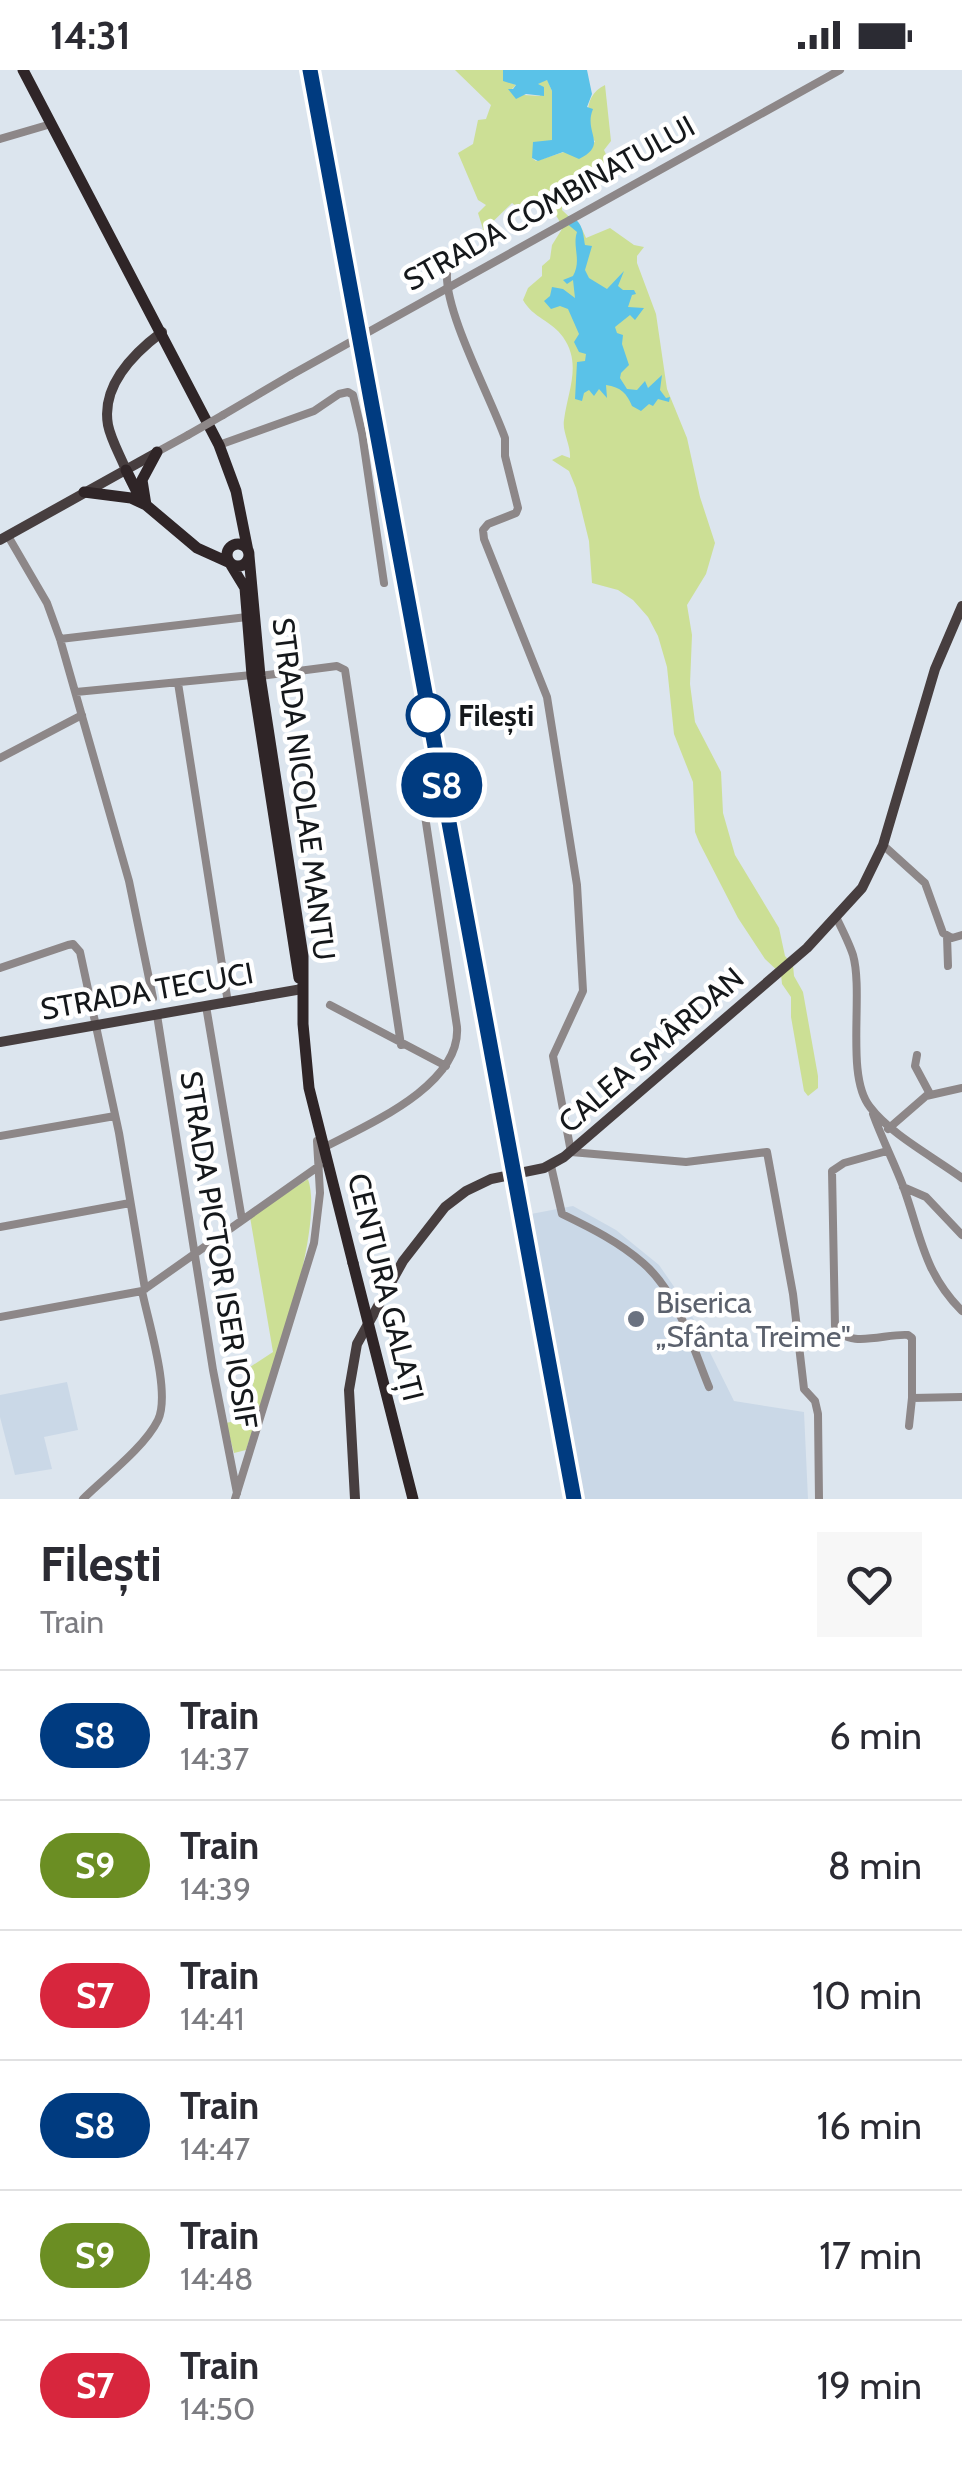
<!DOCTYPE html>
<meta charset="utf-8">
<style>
:root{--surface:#fff;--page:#f7f7f7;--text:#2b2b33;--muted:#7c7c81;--line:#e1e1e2}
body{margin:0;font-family:Cabin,sans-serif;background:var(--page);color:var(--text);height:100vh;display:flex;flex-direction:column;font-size:38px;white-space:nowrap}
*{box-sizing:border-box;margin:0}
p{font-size:32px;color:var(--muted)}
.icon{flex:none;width:55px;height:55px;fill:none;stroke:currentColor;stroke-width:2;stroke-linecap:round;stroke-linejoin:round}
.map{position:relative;height:1429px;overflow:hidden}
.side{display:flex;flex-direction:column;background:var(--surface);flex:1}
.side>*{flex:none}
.badge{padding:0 20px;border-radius:32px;font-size:35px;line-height:65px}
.map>.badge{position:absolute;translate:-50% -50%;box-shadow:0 0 0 5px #fff}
.round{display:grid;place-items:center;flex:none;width:105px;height:105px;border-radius:0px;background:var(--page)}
.head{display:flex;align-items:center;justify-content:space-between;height:170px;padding:0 40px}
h1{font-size:48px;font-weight:700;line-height:75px}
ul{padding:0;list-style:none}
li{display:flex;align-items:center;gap:30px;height:130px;padding:0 40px;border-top:2px solid var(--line)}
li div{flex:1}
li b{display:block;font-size:38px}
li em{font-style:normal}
li .badge{min-width:110px;font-weight:700;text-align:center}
.status{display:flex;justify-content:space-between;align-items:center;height:70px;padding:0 50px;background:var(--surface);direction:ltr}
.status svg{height:28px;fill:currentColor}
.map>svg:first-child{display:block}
.built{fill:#cad8e7}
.green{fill:#ccdf95}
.water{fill:#5ac2e8}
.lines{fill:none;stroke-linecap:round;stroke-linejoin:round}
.stream{stroke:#5ac2e8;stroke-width:2.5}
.minor{stroke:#8d8788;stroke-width:8}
.major{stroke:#473e3f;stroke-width:10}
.highway{stroke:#2f2527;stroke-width:11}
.rail-casing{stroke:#404449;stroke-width:6}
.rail{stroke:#fff;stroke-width:2.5;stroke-dasharray:8;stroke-linecap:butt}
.minor-bridge{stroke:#8d8788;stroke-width:8}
.highway-bridge{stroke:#2f2527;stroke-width:11}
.line-casing{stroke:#fff;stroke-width:22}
.line{stroke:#003b80;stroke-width:15}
.stop-dot{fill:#fff;stroke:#003b80;stroke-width:5}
.worship-dot{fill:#6b7280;stroke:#fff;stroke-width:4}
.labels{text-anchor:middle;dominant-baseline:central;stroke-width:9;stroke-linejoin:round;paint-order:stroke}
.street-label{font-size:30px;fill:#15181b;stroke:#fff}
.stop-label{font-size:30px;font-weight:bold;fill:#15181b;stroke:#fff;text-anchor:start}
.worship-label{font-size:30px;fill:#5b616d;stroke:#fff;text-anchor:start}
</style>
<div class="status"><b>14:31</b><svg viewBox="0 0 49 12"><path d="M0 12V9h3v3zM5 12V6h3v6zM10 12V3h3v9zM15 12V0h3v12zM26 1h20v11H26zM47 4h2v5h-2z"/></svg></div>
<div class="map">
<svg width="962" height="1429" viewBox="0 0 962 1429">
<rect width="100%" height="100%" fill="#dce5ee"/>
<path class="built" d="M573,1136L616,1160L659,1195L686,1234L734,1331L804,1342L808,1429H584L531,1144Z
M67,1312L78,1360L44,1367L52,1399L15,1405L0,1347V1325Z"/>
<path class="green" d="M455,0H503L509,12L516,15L512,19L524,25L540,26L537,14L547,9L552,21V71L534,80L532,88L536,91L595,72C586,52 582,26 605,15L611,71L604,80L613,99C606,107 599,110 588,107C576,115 561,124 562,140L582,159L586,168L610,158L634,175L644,177L637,186V193L656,244L667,319L687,368L700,427L715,473L706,504L687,535L692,565L690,614L695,652L721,702L723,743L735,785L779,858L785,886L793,895L794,906L803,922L818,1006V1018L808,1026L804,1021L791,947V927L782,914L781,904L765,889L738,848L699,772L695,762L693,712L674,664L667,597L658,566L648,547L633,530L618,520L592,513L589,471L576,418L569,401L552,390L562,385L570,388C571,375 562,362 564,350C568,320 582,294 563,267C552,251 533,248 523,230L528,218L542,206V196L550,189L552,175L562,159C559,143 547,136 532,134L524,142L512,133L479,165L483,159L478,143L486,135L478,130L458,83L473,74L478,50L486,49L491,35Z
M308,1109C326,1162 265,1323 246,1380L234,1383L226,1353L253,1347L256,1337L250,1297L273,1282L250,1147Z"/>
<path class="water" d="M503,0H587L592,24L587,37L593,39C583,63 609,74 579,89L563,82L538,91L532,88L533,72L552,70V21L547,10L538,14L544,17V26L526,24L516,29L508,19H513L516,15L503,11Z
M568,146C583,150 583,163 585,175L592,176L585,200L589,208L607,219L624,201L618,216L623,220H634L636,224L632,225L628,237L644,238L635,250L630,245L615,257L617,263L623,265L622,274L629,295L621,303L620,308L627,319L637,320L645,311L648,318L662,305L660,320L666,328L670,327L669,332L658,329L653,336L649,334L641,341L632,336C627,324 621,317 606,315L607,328L599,319L594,326L589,320L584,323L582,331L575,329L577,292L585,291L586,284L579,282L574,272L579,264L568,239L560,236L551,239L544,231L550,226L552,217L563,219L575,228L573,210L567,214L563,210L573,206C582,190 572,177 577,162L565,152Z"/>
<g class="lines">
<path class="stream" d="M430,712L435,739"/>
<path class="minor" d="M0,69L51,54
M447,204C445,243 491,328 505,368V386L518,438L516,443L488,454L483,460L484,469L547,627L577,815L583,921L553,986L571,1082L686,1092L767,1082L793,1224L804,1319L815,1331L818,1344L819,1429
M223,345L291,305
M219,375L314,341L339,324L348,322L353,325L362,363L384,513
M157,382L188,365
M8,466L47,533L60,569L129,811L153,928
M60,569L247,547
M260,606L337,596L345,600L401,975
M178,613L228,933
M76,622L252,605
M0,688L82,645
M883,775L925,813L943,863L952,868L962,865
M837,849C843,861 849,873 853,885C864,924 845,1006 870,1037C890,1064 935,1088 962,1108
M947,866L948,896
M0,898L68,875L73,874L80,882L119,1063L145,1219
M330,935L446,996
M206,936L242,1150
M157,945L213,1300L237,1423
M917,985L915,996L930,1024
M873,1044C882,1069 894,1092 903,1116C921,1165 923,1202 962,1241
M888,1059L926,1026L962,1018
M0,1066L115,1046
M325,1077C369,1054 461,1015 457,957L420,713
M887,1081L844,1093L832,1101L835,1256C847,1280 886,1263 908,1265L912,1268V1328L962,1327
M551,1096L562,1144C591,1158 619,1172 643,1193C678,1223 692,1276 709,1317
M903,1117L926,1127L962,1165
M0,1157L130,1133
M0,1247L142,1221L319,1096
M909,1356L912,1328
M83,1429C105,1407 144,1378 158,1350C171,1323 148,1251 142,1221
M235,1429L314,1173L320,1123L317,1071"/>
<path class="major" d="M126,400C120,385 111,370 108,355C101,316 134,283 162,262
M0,470L156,383
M0,972L302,919
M355,1429L349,1320L357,1274L403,1191L445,1137L466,1121L491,1109L544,1098L564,1087L807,878L862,818L883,775L935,599L962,536"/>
<path class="highway" d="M23,0L219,375L236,421L248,481
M126,400L140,428
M84,422L131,428L146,435L197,478L228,492
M146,435L142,410L157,382
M227 485a11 11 0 1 1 22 0a11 11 0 1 1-22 0Z
M249,486L260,606L303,886V954L309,1018L353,1193
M231,495L245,518L252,605L299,908"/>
<defs>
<path id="rail" d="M304,0L569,1429"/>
</defs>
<use href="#rail" class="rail-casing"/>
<use href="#rail" class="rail"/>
<path class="minor-bridge" d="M291,305L840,0
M188,365L223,345"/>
<path class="highway-bridge" d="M353,1193L413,1429"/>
</g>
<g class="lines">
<defs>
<path id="line" d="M310,0L574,1429"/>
</defs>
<use href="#line" class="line-casing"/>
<use href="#line" class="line"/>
</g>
<circle class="stop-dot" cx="428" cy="645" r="20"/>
<circle class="worship-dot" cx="636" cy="1249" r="10"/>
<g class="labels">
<g class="street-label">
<text transform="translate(549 133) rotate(-29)">STRADA COMBINATULUI</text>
<text transform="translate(304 719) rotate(83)">STRADA NICOLAE MANTU</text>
<text transform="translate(147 921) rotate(-10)">STRADA TECUCI</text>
<text transform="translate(651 980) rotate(-41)">CALEA SMÂRDAN</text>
<text transform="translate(219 1180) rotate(81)">STRADA PICTOR ISER IOSIF</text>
<text transform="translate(386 1217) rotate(76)">CENTURA GALAȚI</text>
</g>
<g class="stop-label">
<text x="458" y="645">Filești</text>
</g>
<g class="worship-label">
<text x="656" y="1232">Biserica<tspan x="656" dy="34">„Sfânta Treime"</tspan></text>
</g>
</g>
</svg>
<b class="badge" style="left:442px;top:715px;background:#003b80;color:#fff">S8</b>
</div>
<section class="side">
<div class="head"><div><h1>Filești</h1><p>Train</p></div><a class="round"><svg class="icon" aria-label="heart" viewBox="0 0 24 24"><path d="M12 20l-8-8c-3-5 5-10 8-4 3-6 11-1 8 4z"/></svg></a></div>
<ul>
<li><span class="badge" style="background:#003b80;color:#fff">S8</span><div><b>Train</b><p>14:37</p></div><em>6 min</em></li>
<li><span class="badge" style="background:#6b8e23;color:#fff">S9</span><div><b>Train</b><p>14:39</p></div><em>8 min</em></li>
<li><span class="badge" style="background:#d7263d;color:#fff">S7</span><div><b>Train</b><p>14:41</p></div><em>10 min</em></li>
<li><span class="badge" style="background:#003b80;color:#fff">S8</span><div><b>Train</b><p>14:47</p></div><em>16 min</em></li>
<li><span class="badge" style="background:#6b8e23;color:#fff">S9</span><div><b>Train</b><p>14:48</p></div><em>17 min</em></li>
<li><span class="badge" style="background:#d7263d;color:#fff">S7</span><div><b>Train</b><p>14:50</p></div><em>19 min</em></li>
</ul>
</section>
